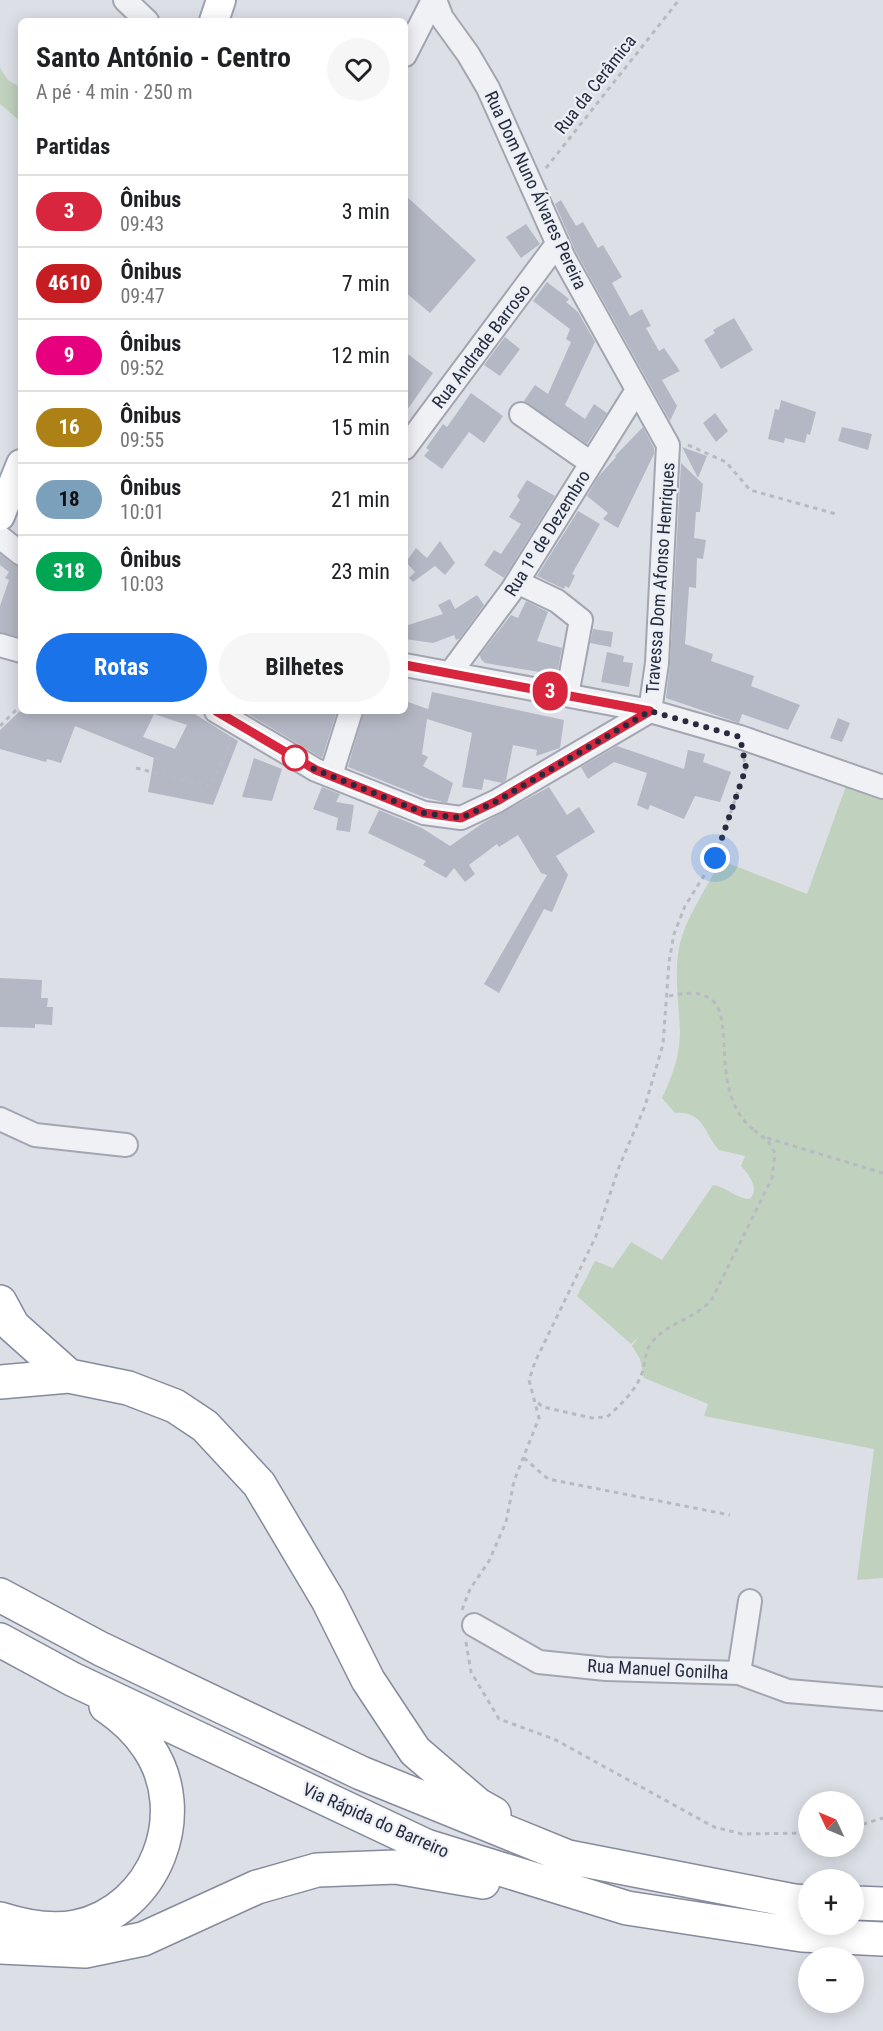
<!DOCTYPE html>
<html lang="pt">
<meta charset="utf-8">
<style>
:root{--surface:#fff;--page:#f6f6f6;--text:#202124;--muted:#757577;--line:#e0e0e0;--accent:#1a73e8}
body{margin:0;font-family:"Roboto Condensed",sans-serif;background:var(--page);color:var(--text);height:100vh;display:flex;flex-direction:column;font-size:22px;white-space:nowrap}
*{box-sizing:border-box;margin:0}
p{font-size:20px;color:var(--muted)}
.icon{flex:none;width:33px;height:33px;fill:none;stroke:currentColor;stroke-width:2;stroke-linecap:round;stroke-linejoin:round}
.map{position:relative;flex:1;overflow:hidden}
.drawer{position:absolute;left:18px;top:18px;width:390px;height:696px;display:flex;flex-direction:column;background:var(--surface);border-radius:9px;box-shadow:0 3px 15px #0003}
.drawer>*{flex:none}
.badge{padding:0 12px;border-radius:20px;font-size:21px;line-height:39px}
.needle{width:39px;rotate:314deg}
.controls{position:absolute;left:798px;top:1791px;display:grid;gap:12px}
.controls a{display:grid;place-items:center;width:66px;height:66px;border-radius:50%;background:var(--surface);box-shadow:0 3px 15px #0003;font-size:30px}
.you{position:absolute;width:30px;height:30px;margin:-15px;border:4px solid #fff;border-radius:50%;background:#1a73e8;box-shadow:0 0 0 9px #1a73e833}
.map>.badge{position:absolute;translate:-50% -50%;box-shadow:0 0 0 3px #fff}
h2{padding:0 18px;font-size:22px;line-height:54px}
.round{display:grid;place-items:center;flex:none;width:63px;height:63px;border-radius:32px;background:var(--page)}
.head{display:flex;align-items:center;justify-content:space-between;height:102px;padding:0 18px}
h1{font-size:28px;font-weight:700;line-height:45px}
.primary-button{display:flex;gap:12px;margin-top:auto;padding:12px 18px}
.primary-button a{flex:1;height:69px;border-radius:36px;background:var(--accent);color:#fff;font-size:24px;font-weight:700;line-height:69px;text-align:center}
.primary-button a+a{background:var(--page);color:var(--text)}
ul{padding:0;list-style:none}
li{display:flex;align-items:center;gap:18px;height:72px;padding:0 18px;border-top:2px solid var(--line)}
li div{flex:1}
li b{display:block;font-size:22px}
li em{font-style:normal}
li .badge{min-width:66px;font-weight:700;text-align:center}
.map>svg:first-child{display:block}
.green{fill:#c0d1be}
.building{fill:#b4b8c4;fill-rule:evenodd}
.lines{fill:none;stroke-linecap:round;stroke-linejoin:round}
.minor-casing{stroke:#a3a5b1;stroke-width:26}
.major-casing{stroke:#9ca2b3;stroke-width:32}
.highway-casing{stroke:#858a9d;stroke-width:36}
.path{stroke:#b8bac1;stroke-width:3;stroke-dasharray:4.5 4.5;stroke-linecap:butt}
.minor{stroke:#f0f1f5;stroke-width:22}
.major{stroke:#fff;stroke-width:28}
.highway{stroke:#fff;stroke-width:33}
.line-casing{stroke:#fff;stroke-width:14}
.line{stroke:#d7263d;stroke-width:9}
.walk{stroke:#272b3d;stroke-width:6;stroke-dasharray:0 10.8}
.stop-dot{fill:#fff;stroke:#d7263d;stroke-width:3}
.labels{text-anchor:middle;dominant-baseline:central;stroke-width:4.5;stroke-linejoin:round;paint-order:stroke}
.street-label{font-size:18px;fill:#272b3d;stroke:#eceff5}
</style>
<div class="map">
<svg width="883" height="2031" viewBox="0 0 883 2031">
<rect width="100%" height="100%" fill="#dddfe7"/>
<path class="green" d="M0,68L8,80L21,88V122L0,104Z
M846,786L883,798V1578L857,1580L874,1449L704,1416L708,1404L644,1378L640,1359L632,1346L638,1338L631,1344L577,1296L595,1261L613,1268L631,1242L662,1260L713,1185C727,1187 736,1199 750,1199C760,1188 749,1175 741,1166L745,1156L719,1150C704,1134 704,1110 675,1113L662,1098C672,1077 680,1056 680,1031C679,1003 674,977 679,948C686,915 707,890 720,860L807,894Z"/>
<path class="building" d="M405,195L476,260L430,313L405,292Z
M561,200L576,226L583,222L598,248L603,245L622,277L612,283L630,316L642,309L651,326L646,328L659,351L664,348L680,371L662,380L677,406L670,421L576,252L555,204Z
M526,224L540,244L521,258L506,237Z
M547,282L569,299L566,302L578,312L595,342L565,405L585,419L594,404L607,413L587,444L524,401L535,385L548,394L571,342L566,339L570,329L533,301Z
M734,318L753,350L721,369L704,340L715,333L713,330Z
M505,337L520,349L500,376L484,365Z
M405,352L433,373L405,413Z
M471,393L503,416L484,443L469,432L442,469L424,456L429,450L426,448L443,424L447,427Z
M781,400L816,412L810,435L807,434L805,443L785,438L784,443L768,439L775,409L779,410Z
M715,413L728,431L716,442L703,423Z
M643,427L654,448V454L618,528L603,519L608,513L587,496L598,477L616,457L615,456Z
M842,427L872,434L868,450L838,441Z
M682,447L707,456L698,478Z
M681,463L703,484L700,512H696L694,538L706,540L703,559L697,558L696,588L689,587L685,644L713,654L711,661L754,676L751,686L800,705L788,730L742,714L739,723L666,698L670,664Z
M527,480L555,496L504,578L484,565L494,550L501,554L521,524L509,517L520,500L517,496Z
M578,511L600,524L572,574L575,575L569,588L565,586L564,589L537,576Z
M440,541L455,563L445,575L435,566L413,582L409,578L415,572L406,562L416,548L427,558Z
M0,554L13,564L21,567V637L0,632V606L9,580L5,578L9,572L0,565Z
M477,595L484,605L460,638L456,640L454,635L433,643L405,639V626L443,614L438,605L450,599L455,609Z
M526,601L548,612L537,641L562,648L557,675L485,663L481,659L480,655L511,615L518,618Z
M593,629L613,632L611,647L590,643Z
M607,652L624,656L623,662L633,663L629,687L601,682Z
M432,692L564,720L560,748L536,756L537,750L513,745L506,780L502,783L484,779L482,790L462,787L472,733L427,719L422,754L428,757L423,766L453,783L447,803L423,797L348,767L364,711H405V701L428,709L427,714Z
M20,711H190L238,741L213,805L148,792L154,758L75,726L61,763L47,759L46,762L0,749V730ZM154,714L187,725L175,749L143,737Z
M243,711H337L322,758Z
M838,718L850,723L842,742L830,738Z
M617,746L684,769L688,750L705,754L703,762L731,772L720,802L695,796L684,819L650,805L648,810L637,805L647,773L614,762L588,779L581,767Z
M254,758L282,769L272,801L242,797Z
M322,787L340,794L336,802L354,805L350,832L336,830L338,818L313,809Z
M549,787L567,815L579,807L595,832L556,856L568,875L552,912L544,909L499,993L484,984L547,875L541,873L518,835L499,847L497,844L469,865L475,874L465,882L454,868L446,878L423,865L426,861L368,833L379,810L422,828L450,846L483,823Z
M0,978L42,980L41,998H48L47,1007H53L52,1025L35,1024V1028L0,1027Z"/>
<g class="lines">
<defs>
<path id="minor" d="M125,0L147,21
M435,0L442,18L468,54L488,88L564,258L668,445L657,663L650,711
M405,55L433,0
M521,414L591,463
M405,448L557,244
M0,537L21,554
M517,582L557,601L581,620L567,695
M0,645L21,651
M405,665L650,711L740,737L883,787
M451,672L512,590L637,390
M216,711L316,770L424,813L461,818L497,801L650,711
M331,775L351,711
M0,1119L35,1135L126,1145
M474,1625L539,1662L606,1669L739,1673L788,1691L883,1699
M739,1673L750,1601"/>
<path id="major" d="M214,21L221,0
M0,516L21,464"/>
<path id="highway" d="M0,1302L13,1326L69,1376
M0,1382L69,1376L128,1388L175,1406L205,1426L259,1484L328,1600L368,1680L415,1751L478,1805L494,1814
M0,1595L101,1649L361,1773L568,1857L794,1901L808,1902
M0,1640L72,1679L426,1846L627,1908L802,1935L883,1939
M854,1903L883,1904
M0,1919C25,1927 50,1932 76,1927C156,1910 193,1813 148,1747C137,1730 122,1717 106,1706
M0,1947L85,1951L143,1939L257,1887L317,1870L396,1867L483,1882"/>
</defs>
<use href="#minor" class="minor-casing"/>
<use href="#major" class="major-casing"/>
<use href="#highway" class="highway-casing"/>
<path class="path" d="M546,168L679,0
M688,445L726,462L750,490L836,514
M0,726L21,705
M136,768L210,786L232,741
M669,996C683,993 701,990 713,1001C735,1021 709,1095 754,1130
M767,1138L883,1173
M538,1403L543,1407L592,1418L607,1417C620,1405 636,1391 642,1373C646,1363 644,1352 652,1342C668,1322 696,1319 712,1299L772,1178L775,1153L768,1141L754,1130
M524,1458L548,1479L730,1515
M462,1610L470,1589L489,1561L506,1522L514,1481L539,1418L529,1380L535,1362L596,1236L619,1167L645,1106L663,1044L669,962L674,934L685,906L715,858L746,768L744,759
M466,1642L471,1672L499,1719L554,1739L714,1827L742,1834L808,1833
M854,1827L883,1818"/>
<use href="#minor" class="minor"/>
<use href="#major" class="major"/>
<use href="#highway" class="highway"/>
</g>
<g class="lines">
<defs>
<path id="line" d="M216,711L316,770L424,813L461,818L497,801L650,711L405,665"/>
</defs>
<use href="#line" class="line-casing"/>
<use href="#line" class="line"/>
<path class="walk" d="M295,758L316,770L424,813L461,818L497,801L650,711L740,737L746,768L715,858"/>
</g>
<circle class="stop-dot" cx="295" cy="758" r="12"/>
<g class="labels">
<g class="street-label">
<text transform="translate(595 84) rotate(-52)">Rua da Cerâmica</text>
<text transform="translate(536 190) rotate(65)">Rua Dom Nuno Álvares Pereira</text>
<text transform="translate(481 346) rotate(-53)">Rua Andrade Barroso</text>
<text transform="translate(547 533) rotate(-58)">Rua 1º de Dezembro</text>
<text transform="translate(660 578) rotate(-86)">Travessa Dom Afonso Henriques</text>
<text transform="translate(658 1669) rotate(3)">Rua Manuel Gonilha</text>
<text transform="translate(376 1820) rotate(24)">Via Rápida do Barreiro</text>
</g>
</g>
</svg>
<div class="controls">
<a><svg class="needle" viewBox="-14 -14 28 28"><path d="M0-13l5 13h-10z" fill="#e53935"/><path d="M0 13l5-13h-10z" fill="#757577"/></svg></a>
<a>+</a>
<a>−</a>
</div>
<div class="you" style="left:715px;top:858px"></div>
<b class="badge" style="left:550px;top:691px;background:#d7263d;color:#fff">3</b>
<section class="drawer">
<div class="head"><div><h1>Santo António - Centro</h1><p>A pé · 4 min · 250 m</p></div><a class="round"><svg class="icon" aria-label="heart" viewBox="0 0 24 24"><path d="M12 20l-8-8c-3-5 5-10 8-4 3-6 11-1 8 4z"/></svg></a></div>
<h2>Partidas</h2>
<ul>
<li><span class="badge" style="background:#d7263d;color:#fff">3</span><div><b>Ônibus</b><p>09:43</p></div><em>3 min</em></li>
<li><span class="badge" style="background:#c61d23;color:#fff">4610</span><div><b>Ônibus</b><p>09:47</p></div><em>7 min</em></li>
<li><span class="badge" style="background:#e6007e;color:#fff">9</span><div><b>Ônibus</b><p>09:52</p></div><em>12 min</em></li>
<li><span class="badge" style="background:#ad8116;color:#fff">16</span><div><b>Ônibus</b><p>09:55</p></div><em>15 min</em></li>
<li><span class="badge" style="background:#7ba0bb;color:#111">18</span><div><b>Ônibus</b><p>10:01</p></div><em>21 min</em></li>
<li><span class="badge" style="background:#00a651;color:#fff">318</span><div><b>Ônibus</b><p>10:03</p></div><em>23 min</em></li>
</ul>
<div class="primary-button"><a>Rotas</a><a>Bilhetes</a></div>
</section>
</div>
